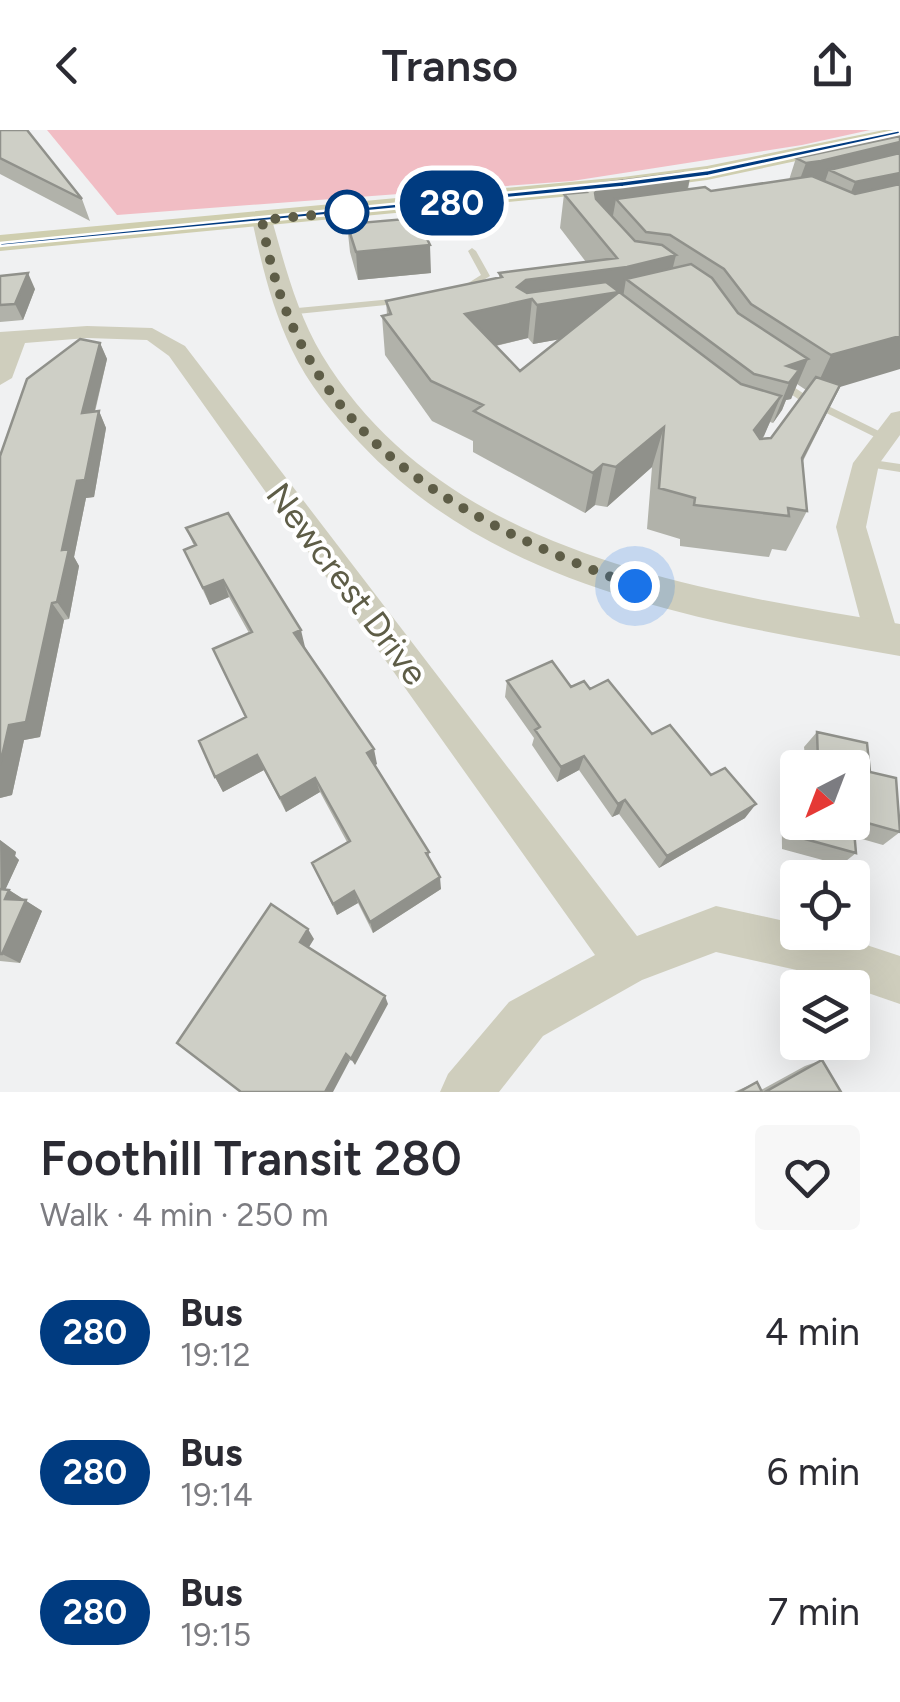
<!DOCTYPE html>
<meta charset="utf-8">
<style>
:root{--surface:#fff;--page:#f7f7f7;--text:#2b2b33;--muted:#7c7c81}
body{margin:0;font-family:Figtree,sans-serif;background:var(--page);color:var(--text);height:100vh;display:flex;flex-direction:column;font-size:38px;white-space:nowrap}
*{box-sizing:border-box;margin:0}
p{font-size:32px;color:var(--muted)}
.icon{flex:none;width:55px;height:55px;fill:none;stroke:currentColor;stroke-width:2;stroke-linecap:round;stroke-linejoin:round}
.map{position:relative;height:962px;overflow:hidden}
.side{display:flex;flex-direction:column;background:var(--surface);flex:1}
.side>*{flex:none}
.badge{padding:0 20px;border-radius:32px;font-size:35px;line-height:65px}
.needle{width:65px;rotate:222deg}
.tools{position:absolute;left:780px;top:620px;display:grid;gap:20px}
.tools a{display:grid;place-items:center;width:90px;height:90px;border-radius:10px;background:var(--surface);box-shadow:0 10px 40px #0002;font-size:50px}
.you{position:absolute;width:50px;height:50px;margin:-25px;border:8px solid #fff;border-radius:50%;background:#1a73e8;box-shadow:0 0 0 15px #1a73e833}
.map>.badge{position:absolute;translate:-50% -50%;box-shadow:0 0 0 5px #fff}
.round{display:grid;place-items:center;flex:none;width:105px;height:105px;border-radius:10px;background:var(--page)}
.overview{display:flex;align-items:center;justify-content:space-between;height:170px;padding:0 40px}
h1{font-size:48px;font-weight:600;line-height:75px}
ul{padding:0;list-style:none}
li{display:flex;align-items:center;gap:30px;height:140px;padding:0 40px}
li div{flex:1}
li b{display:block;font-size:38px}
li em{font-style:normal}
li .badge{min-width:110px;font-weight:700;text-align:center}
header{display:flex;justify-content:space-between;align-items:center;height:130px;padding:0 40px;background:var(--surface);font-size:45px;font-weight:600}
.map>svg:first-child{display:block}
.green{fill:#f1bdc4}
.lines{fill:none;stroke-linecap:round;stroke-linejoin:round}
.service{fill:#cfcebd;fill-rule:evenodd}
.minor{fill:#cfcebd;fill-rule:evenodd}
.tertiary{fill:#cfcebd;fill-rule:evenodd}
.primary{fill:#cfceaf;fill-rule:evenodd}
.wall{fill:#b1b2aa;fill-rule:evenodd}
.shaded-wall{fill:#90918b}
.building{fill:#cecfc6;stroke:#90918b;stroke-width:2.5;fill-rule:evenodd}
.line{fill:#003b80;stroke:#fff;stroke-width:2.5}
.walk{stroke:#5e5d47;stroke-width:10;stroke-dasharray:0 18}
.stop-dot{fill:#fff;stroke:#003b80;stroke-width:5}
.labels{text-anchor:middle;dominant-baseline:central;stroke-width:8;stroke-linejoin:round;paint-order:stroke}
.street-label{font-size:35px;fill:#5e5d47;stroke:#fff}
</style>
<header><svg class="icon" aria-label="back" viewBox="0 0 24 24"><path d="M15 5l-7 7 7 7"/></svg>Transo<svg class="icon" aria-label="share" viewBox="0 0 24 24"><path d="M12 15V3M7 8l5-5 5 5M5 13v7h14v-7"/></svg></header>
<div class="map">
<svg width="900" height="962" viewBox="0 0 900 962">
<rect width="100%" height="100%" fill="#f0f1f2"/>
<path class="green" d="M47,0H870L802,15L572,51L117,85Z"/>
<g class="lines">
<path class="service" d="M472,118L476,121L490,146L465,162L460,159L462,157L481,145L468,121Z
M403,168L408,171L406,173L287,185L282,182L287,179Z
M778,247L806,265L891,307L885,311L881,310L798,269L774,252V248Z
M866,329L900,334V342L862,336V330Z"/>
<path class="minor" d="M87,196L152,198L185,216L637,806L716,776L798,794V802H827L900,826V874L810,843L716,822L642,850L543,906L499,962H440L448,944L509,872L595,825L169,226L147,210L87,208L25,213L12,248L0,255V202Z
M900,281V305L879,334L866,397L899,507L894,516L882,520L870,516L865,507L836,397L853,333L891,283Z"/>
<path class="tertiary" d="M262,84L272,90C285,136 297,183 322,225C442,423 692,459 900,494V526C709,492 498,461 359,312C334,285 308,254 292,220C272,178 262,136 252,90Z"/>
<path class="primary" d="M884,0H900V9L707,50L623,61L0,121V105L623,47L707,36Z"/>
</g>
<path class="wall" d="M0,0L82,69L90,91L0,44Z
M900,6L840,257L803,331L807,381L786,421L772,419L769,427L680,416V409L647,399L652,337L607,377L595,375L585,383L473,322V311L432,291L385,225L382,186L387,185L386,171L499,147V143L586,132L560,98L564,64L577,63L578,56L690,48L688,60L711,61L789,50L796,28ZM528,208L533,214L560,209L520,241L496,216ZM797,254L806,260L771,308L762,309L770,292L773,293L782,280L786,270L791,269Z
M347,94L431,143L358,150L350,122Z
M0,146L35,159L23,190L0,192Z
M100,213L107,229L95,282L99,281L106,298L94,367L86,368L74,427L79,436L69,489L64,490L40,607L24,610L12,665L0,668V326Z
M186,398L305,517L377,634L375,635L429,722V729L441,759L373,803L358,773L337,785L312,733L347,712L320,662L286,682L264,640L223,662L215,647L246,588L213,519L249,503L229,467L210,475L184,420L194,416Z
M507,551L590,559L652,604L745,688L659,738L619,684L612,687L579,640L557,652L532,615L534,608L505,567Z
M817,602L870,642L900,702L883,715L855,707L856,723L841,735L782,719L781,638L792,624L805,626L804,617Z
M0,710L16,722L15,726L19,730L5,760H9L42,781L20,833L0,831Z
M822,930L841,962H734L757,952L761,960L805,936Z"/>
<path class="shaded-wall" d="M900,12V72L842,85L855,52L829,40L822,60L794,65L806,33Z
M690,48L682,81L616,69L612,91L593,93L590,97L595,63L599,59Z
M430,115L431,143L358,150L356,122Z
M676,125L667,161L626,149L622,174L612,200L533,214L537,175L532,169L528,208L464,223L465,184L517,157L526,150Z
M28,143L35,159L23,190L15,174Z
M900,206V239L840,257L783,369L813,264L831,225Z
M100,213L107,229L90,300L82,283Z
M808,229L791,269L786,270L782,280L773,293L789,253L787,236Z
M781,266L764,306L738,341L754,300Z
M99,281L106,298L94,367L86,368L74,427L79,436L69,489L57,472L62,420L77,351Z
M664,297L652,337L607,377L616,337Z
M603,334L595,375L585,383L593,343Z
M223,450L229,467L210,475L203,458Z
M52,473L64,490L40,607L24,610L12,665L0,668V635L9,595Z
M301,500L305,517L299,519L294,503Z
M374,619L377,634L370,638L367,623Z
M257,625L264,640L223,662L215,647Z
M584,626L579,640L557,652L561,637Z
M315,648L320,662L286,682L280,668Z
M625,670L619,684L612,687L618,674Z
M756,674L745,688L659,738L667,726Z
M0,710L16,722L15,726L19,730L1,769Z
M440,747L441,759L373,803L370,792Z
M9,760L42,781L20,833L2,824L5,769Z
M354,761L358,773L337,785L333,774Z
M308,799L314,809L306,822L300,812Z
M385,866L388,874L355,935L351,929Z
M346,924L350,930L333,962H325Z"/>
<path class="building" d="M0,0H27L82,69L0,28Z
M900,6V12L821,31L806,33L796,28Z
M900,23V43L855,52L829,40Z
M683,43L690,48L599,59L595,63L596,69L635,111L662,115L676,125L627,137L526,150L517,157L527,163L606,152L741,254L781,266L754,300L760,309L771,308L816,247L840,255L802,328L807,381L788,378L789,386L694,375L695,368L659,358L664,297L616,337L603,334L593,343L474,281L483,275L431,251L382,186L391,184L386,171L502,147L499,143L617,128L564,64L586,62L578,56ZM619,162L520,241L465,184L532,169L537,175Z
M812,46L855,64L900,54V206L831,225L826,222L751,174L724,139L670,105L646,102L616,69L705,57L711,61Z
M417,88L430,115L356,122L347,94Z
M691,134L712,148L738,183L808,229L787,236L799,240L789,253L754,244L626,149Z
M28,143L15,174L0,175V146Z
M80,209L100,213L82,283L99,281L85,350L77,351L62,420L69,419L57,472L52,473L26,592L9,595L0,635V326L27,249Z
M228,383L301,500L294,503L374,619L367,623L429,722L426,723L440,747L370,792L354,761L333,774L312,733L350,711L315,648L280,668L257,625L215,647L199,611L246,587L213,519L252,502L223,450L203,458L184,420L196,415L186,398Z
M552,531L571,557L584,551L590,559L608,550L652,604L670,595L711,645L725,638L756,674L667,726L625,670L618,674L584,626L561,637L535,600L540,597L507,551Z
M817,602L867,613L870,642L896,648L900,702L853,689L856,723L794,706L792,624L818,630ZM798,638H852V692H798Z
M0,759L9,760L5,769L26,770L2,824H0Z
M271,774L308,799L300,812L385,866L351,929L346,924L325,962H241L177,913Z
M822,930L841,962H765Z
M757,952L762,962H739Z"/>
<path class="line" d="M900,0V4L708,46L623,57L0,116V113L623,51L708,40Z"/>
<g class="lines">
<path class="walk" d="M347,82L262,90C296,304 449,387 635,456"/>
</g>
<circle class="stop-dot" cx="347" cy="82" r="20"/>
<g class="labels">
<g class="street-label">
<text transform="translate(347 454) rotate(53)">Newcrest Drive</text>
</g>
</g>
</svg>
<div class="tools">
<a><svg class="needle" viewBox="-14 -14 28 28"><path d="M0-13l5 13h-10z" fill="#e53935"/><path d="M0 13l5-13h-10z" fill="#7c7c81"/></svg></a>
<a><svg class="icon" aria-label="locate" viewBox="0 0 24 24"><circle cx="12" cy="12" r="6"/><path d="M12 2v4M12 18v4M2 12h4M18 12h4"/></svg></a>
<a><svg class="icon" aria-label="layers" viewBox="0 0 24 24"><path d="M12 4l9 5-9 5-9-5zM3 14l9 5 9-5"/></svg></a>
</div>
<div class="you" style="left:635px;top:456px"></div>
<b class="badge" style="left:452px;top:73px;background:#003b80;color:#fff">280</b>
</div>
<section class="side">
<div class="overview"><div><h1>Foothill Transit 280</h1><p>Walk · 4 min · 250 m</p></div><a class="round"><svg class="icon" aria-label="heart" viewBox="0 0 24 24"><path d="M12 20l-8-8c-3-5 5-10 8-4 3-6 11-1 8 4z"/></svg></a></div>
<ul>
<li><span class="badge" style="background:#003b80;color:#fff">280</span><div><b>Bus</b><p>19:12</p></div><em>4 min</em></li>
<li><span class="badge" style="background:#003b80;color:#fff">280</span><div><b>Bus</b><p>19:14</p></div><em>6 min</em></li>
<li><span class="badge" style="background:#003b80;color:#fff">280</span><div><b>Bus</b><p>19:15</p></div><em>7 min</em></li>
</ul>
</section>
